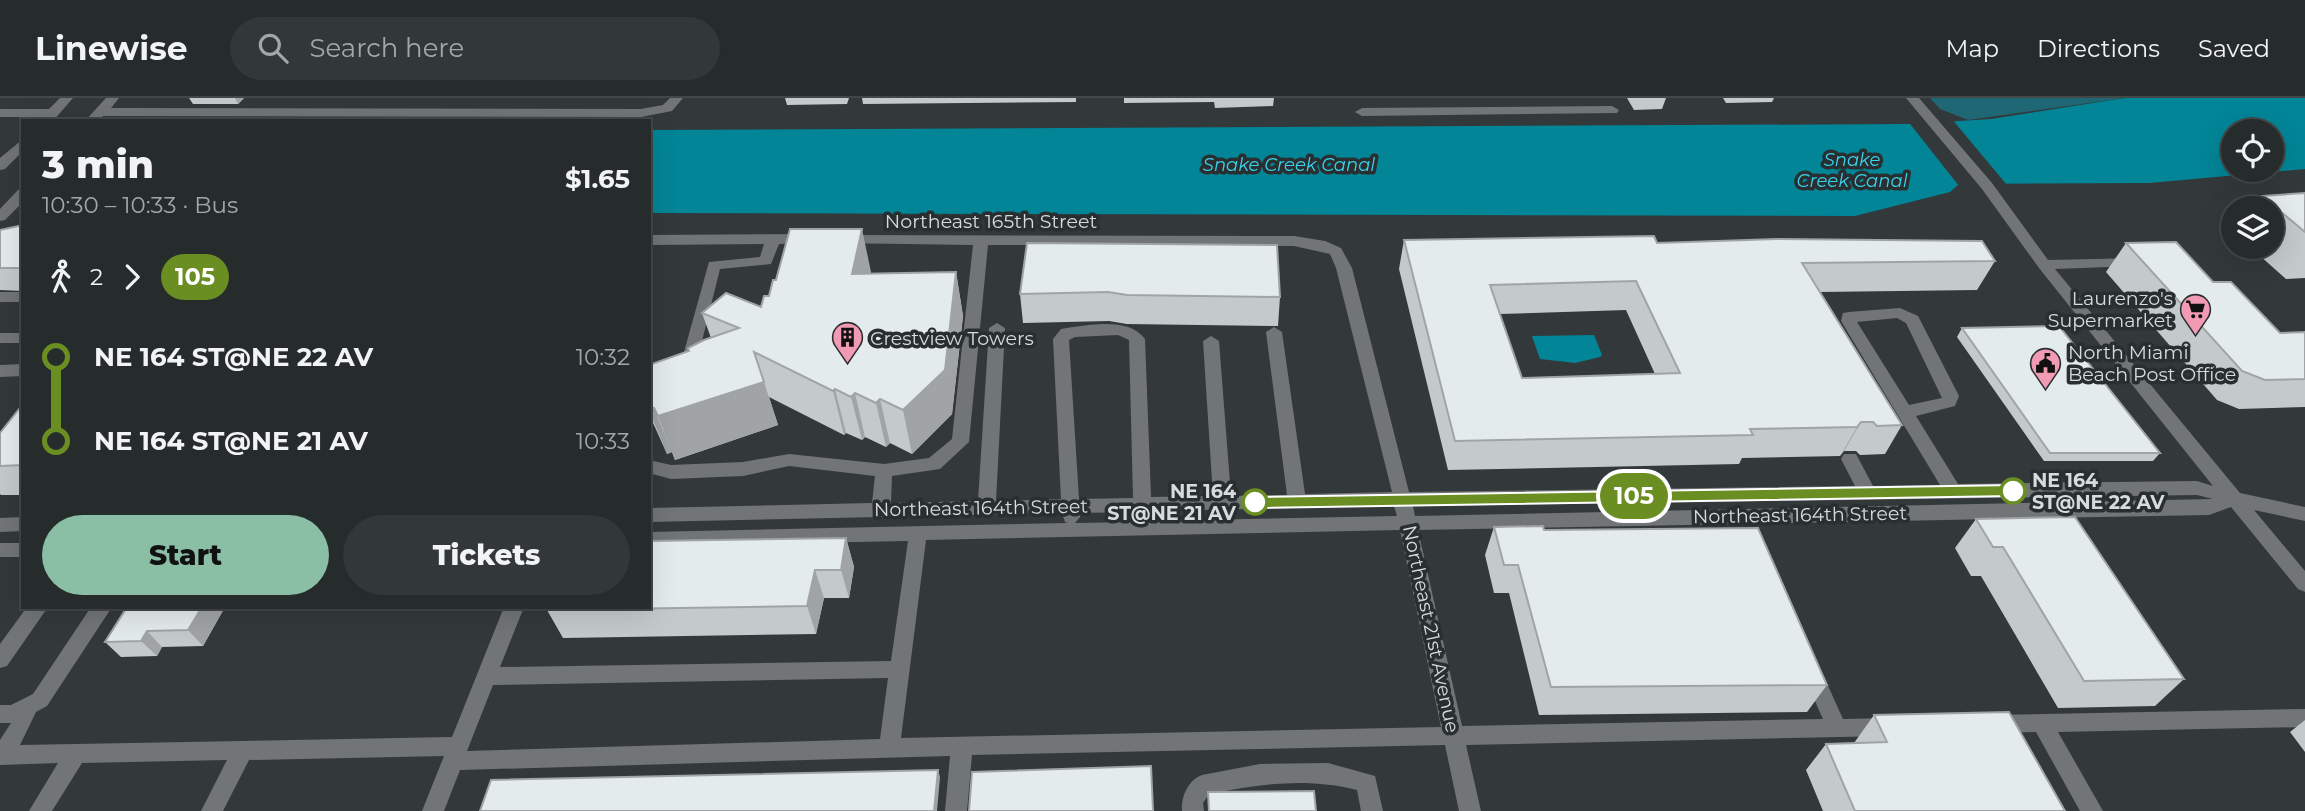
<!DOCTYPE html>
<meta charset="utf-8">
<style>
:root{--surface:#262b2c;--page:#323738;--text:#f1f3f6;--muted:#a4a7a9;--line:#424748;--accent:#8abfa5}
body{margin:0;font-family:Montserrat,sans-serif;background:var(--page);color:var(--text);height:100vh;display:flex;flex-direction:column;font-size:26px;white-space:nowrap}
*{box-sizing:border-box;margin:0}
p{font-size:23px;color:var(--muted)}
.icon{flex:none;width:38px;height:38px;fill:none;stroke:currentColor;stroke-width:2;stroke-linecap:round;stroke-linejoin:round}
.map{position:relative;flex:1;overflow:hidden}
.panel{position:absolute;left:21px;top:21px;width:630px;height:490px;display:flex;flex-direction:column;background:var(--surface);border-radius:0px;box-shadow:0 7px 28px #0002,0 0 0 2px var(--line)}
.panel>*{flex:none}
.badge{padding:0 14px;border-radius:23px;font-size:24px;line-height:46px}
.controls{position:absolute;left:2221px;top:21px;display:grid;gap:14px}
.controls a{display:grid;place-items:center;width:63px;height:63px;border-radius:50%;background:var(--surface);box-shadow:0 7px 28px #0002,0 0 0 2px var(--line);font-size:35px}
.map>.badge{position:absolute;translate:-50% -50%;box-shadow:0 0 0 4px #fff}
.legs{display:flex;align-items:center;gap:10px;height:77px;padding:0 21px;font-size:23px}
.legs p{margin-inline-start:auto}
.head{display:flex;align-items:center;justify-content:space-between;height:119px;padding:0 21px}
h1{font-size:38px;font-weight:800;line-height:52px}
.button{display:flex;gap:14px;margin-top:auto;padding:14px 21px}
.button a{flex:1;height:80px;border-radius:42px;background:var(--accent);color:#111;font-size:28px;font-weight:800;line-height:80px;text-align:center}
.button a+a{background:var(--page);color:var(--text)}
ul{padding:0 21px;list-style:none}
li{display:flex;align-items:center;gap:24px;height:84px;font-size:26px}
li i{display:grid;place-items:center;width:10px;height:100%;margin:0 9px;background:currentColor}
li i::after{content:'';width:18px;height:18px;margin:-9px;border:5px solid;border-radius:50%;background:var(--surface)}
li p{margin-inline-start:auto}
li:first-child i{background:linear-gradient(#0000 50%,currentColor 0)}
li:last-child i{background:linear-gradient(currentColor 50%,#0000 0)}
header{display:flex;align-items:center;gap:42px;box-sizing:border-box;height:98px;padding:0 35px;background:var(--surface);border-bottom:2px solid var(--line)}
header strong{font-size:33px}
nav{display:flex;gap:38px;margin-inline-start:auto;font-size:24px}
.search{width:490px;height:63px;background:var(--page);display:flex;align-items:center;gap:18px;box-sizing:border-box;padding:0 24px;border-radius:38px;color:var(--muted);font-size:26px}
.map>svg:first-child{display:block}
.green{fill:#1f6774}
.water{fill:#028597;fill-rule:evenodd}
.pier{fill:#33393a}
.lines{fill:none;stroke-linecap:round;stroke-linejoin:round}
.minor{fill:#727576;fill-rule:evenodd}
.wall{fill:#c4cacb;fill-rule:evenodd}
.shaded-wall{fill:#a0a4a5}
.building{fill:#e4ebec;stroke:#a0a4a5;stroke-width:2;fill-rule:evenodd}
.line-1{fill:#6b8e23;stroke:#fff;stroke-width:2}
.stop-1-dot{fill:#fff;stroke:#6b8e23;stroke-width:3.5}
.labels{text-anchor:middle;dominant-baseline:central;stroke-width:7;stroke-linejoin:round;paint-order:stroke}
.far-water-label{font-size:18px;font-style:italic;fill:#38d4ed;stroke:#292e30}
.street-label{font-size:19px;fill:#d7dbdc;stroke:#292e30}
.poi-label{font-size:19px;fill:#d7dbdc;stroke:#292e30;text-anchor:start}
.stop-label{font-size:19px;font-weight:bold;fill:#d7dbdc;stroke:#292e30;text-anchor:start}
</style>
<header>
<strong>Linewise</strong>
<div class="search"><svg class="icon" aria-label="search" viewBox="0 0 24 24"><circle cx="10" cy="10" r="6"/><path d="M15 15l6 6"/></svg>Search here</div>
<nav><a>Map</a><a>Directions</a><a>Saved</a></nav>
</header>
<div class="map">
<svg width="2305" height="713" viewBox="0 0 2305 713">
<rect width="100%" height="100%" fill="#33393a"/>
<path class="green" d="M1930,0H2125L1968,22L1940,11Z"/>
<path class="water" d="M2125,0H2305V71L2149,85L1959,86L1950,94L1855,118L649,115V32L1910,26L1991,21ZM2233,33H2272V72H2233Z
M1594,237L1602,257L1600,259L1575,265L1540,261L1532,238Z"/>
<path class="pier" d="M1951,20L2007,87L1959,88L1907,22Z
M5,36H23V110L0,111V41Z"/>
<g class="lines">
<path class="minor" d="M60,0H73L53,23H39L42,19H0V11H49Z
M106,0H119L111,10L641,11L663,7L670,0H683L672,13L641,19L103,18L99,23H85Z
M1906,0H1919L1992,85L2048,162L2140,160L2143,163L2140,166L2135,168L2055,171L2240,395L2305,409V423L2254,412L2305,473V494L2298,491L2231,409L2209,417L1418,432L1462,628L1823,621L1802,574L1805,568L1812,565L1819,568L1843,621L1889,620L1896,622L1899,629L1896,636L1889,638L1466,647L1481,713H1459L1445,647L972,657L967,713H945L950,658L460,672L444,713H422L444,658L249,662L223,713H201L227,662L82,665L52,713H29L58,665L0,667V642L11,625H0V607H11L33,596L91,509H112L47,608L36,614L20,647L452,639L504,509H524L500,569L891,563L908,443L649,448V434L1068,425L1065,424L1062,415L649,424V410L872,405L875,378L789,368L743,378L671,381L649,375V362L671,367L743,364L789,356L884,366L929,360L952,341L973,147L837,145L835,142L842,137L1294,138L1325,143L1341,150L1352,170L1409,394L1855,388L1841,361L1844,356H1856L1873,388L1940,387L1841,223L1843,215L1849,214L1900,210L1918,218L1959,298L1955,308L1916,318L1958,386L2197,383L2213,388L2039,170L1982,91ZM988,147L1294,148L1330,156L1336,170L1392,394L1305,396L1282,234L1274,229L1266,234L1287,397L1231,398L1219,243L1211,238L1203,243L1213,398L1151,399L1145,241C1129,219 1090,227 1067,230L1061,231L1053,241L1061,401L996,403L1005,230L997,225L989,230L978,403L891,405L892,378L940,371L969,344ZM1897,220L1906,225L1942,300L1909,307L1857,224ZM1118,237L1129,242L1133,400L1079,401L1069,242L1075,239ZM2197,397L2213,401L1415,418L1413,408ZM1394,408L1397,418L1148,423L1152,413ZM1134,414L1138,424L1075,425L1080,419V415ZM1400,432L1441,629L901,640L926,442ZM888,580L880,641L467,653L493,587Z
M1612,8L1619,12L1617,15L1362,18L1355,14L1362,10Z
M23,41V53L5,71L0,72V60Z
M23,91V104L5,122L0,123V111L18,92Z
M810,136L815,138L817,141L815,144L779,146L771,166L720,171L694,275L692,279L649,300V287L679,272L709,164L760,159L764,146L649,147V137Z
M0,194H23V204H0Z
M0,235H23V245H0Z
M23,266V278L0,279V267Z
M23,419V433L0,434V420Z
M0,445H23V459H0Z
M27,509H48L7,568L0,570V546Z
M2305,611V629L2058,634L2103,713H2080L2036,634L1994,635L1987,632L1984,626L1987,620L1994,617Z
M1328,665L1375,678L1383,713H1361L1357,692C1307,679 1259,686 1209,696L1203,705L1204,713H1182C1181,699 1188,682 1202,677L1260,666Z"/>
</g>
<path class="wall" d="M189,0H244L238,6H193Z
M770,0H849L847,6L787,7L785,0Z
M862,0H1076V4L863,6Z
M1124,0H1274L1273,8L1215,10L1214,4L1124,5Z
M1627,0H1666L1662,11L1634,12Z
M1723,0H1774L1772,4L1726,5Z
M2305,95V180L2286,181L2250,149H2272V110H2253L2262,98Z
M23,127V193L0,192V132Z
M1404,142L1657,145L1995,163L1977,192L1820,194L1902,327L1885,356L1860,357L1856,353H1844L1840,358L1742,360L1739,366L1448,372L1399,171ZM1626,212L1655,276L1522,280L1500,216Z
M1027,145L1280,199L1278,228L1127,226L1109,223L1023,225L1020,196Z
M2126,145L2280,235L2305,234V309L2239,311L2217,302L2106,174Z
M871,174L870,176L956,174L963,218L952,316L912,356L890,345L886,349L865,339L862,342L846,335L844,337L769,299L778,327L675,362L672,354L667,356L649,316V267L689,253L711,240L702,215L761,209L769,198L776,182Z
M1962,230L2160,355L2153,363H2044L1957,239Z
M23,306V397H1L0,396V335Z
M1976,421L2184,581L2155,608L2058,610L1981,478H1971L1955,450Z
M1494,429L1827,587L1807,614L1539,617L1509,495H1494L1485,457Z
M846,440L854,469L849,500H824L816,536L563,540L547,512Z
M127,509H225L203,548L162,549L157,558L121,559L105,544Z
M1874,617L2065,713H1823L1806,672L1826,646L1854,645Z
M2305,622V654L2290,634Z"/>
<path class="shaded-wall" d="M235,0H244L238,6Z
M862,131L871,174L861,220L852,176Z
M956,174L963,218L952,316L912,356L903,312Z
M764,284L778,327L675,362L658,318Z
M835,291L846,335L844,337L833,293Z
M855,295L865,339L862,342L851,299Z
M880,301L890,345L886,349L876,305Z
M654,310L672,354L667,356L649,312Z
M1861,324L1844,353L1840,358L1857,329Z
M846,440L854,469L849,500L841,472Z
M815,472L824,500L816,536L807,508Z
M202,509H225L203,548L188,532Z
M147,533L162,549L157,558L141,543Z
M938,672L940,679L937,713H934Z"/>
<path class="building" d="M2305,95V134L2262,98Z
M23,127V170H0V132Z
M790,131H862L852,176L956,174L945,272L903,312L880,301L876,305L855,295L851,299L835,291L833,293L754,254L764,284L658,318L654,310L649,311V267L689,253L688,250L704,242L739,230L702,215L726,195L761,209L764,198H769L773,182H776Z
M1654,138L1657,145L1777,141L1982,143L1995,163L1802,165L1902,327L1877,328L1873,324H1861L1857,329L1750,331L1753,337L1455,343L1404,142ZM1636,183L1680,275L1522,280L1490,187Z
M2176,144L2213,184H2231L2280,235L2305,234V281L2265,282L2242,273L2126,145Z
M1027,145L1277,147L1280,199L1127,197L1108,194L1020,196Z
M2059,228L2160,355H2050L1962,230Z
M23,306V367L0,368V335Z
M2075,419L2184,581L2084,583L2003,449H1993L1976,421Z
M1543,428L1544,432L1758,430L1827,587L1551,589L1518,467H1504L1494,429Z
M846,440L841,472H815L807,508L547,512L548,509H649V443Z
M127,509H202L188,532L147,533L141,543L105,544Z
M2009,614L2065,713H1855L1826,646L1887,644L1874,617Z
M1151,668L1153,713H969L972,674Z
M938,672L934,713H480L491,682Z
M1314,693L1316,713H1209L1208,694Z"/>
<path class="line-1" d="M2013,387L2020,393L2013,398L1255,410L1248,404L1255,399Z"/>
<defs>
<symbol id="supermarket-pin" viewBox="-11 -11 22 30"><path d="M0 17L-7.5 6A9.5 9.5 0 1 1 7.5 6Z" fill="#f19ab3" stroke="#292e30"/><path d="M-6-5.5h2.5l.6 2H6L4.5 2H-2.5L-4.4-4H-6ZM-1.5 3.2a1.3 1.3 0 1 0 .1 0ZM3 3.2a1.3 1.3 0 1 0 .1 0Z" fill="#111"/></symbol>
<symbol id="building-pin" viewBox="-11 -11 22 30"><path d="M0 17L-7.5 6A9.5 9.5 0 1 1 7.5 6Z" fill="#f19ab3" stroke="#292e30"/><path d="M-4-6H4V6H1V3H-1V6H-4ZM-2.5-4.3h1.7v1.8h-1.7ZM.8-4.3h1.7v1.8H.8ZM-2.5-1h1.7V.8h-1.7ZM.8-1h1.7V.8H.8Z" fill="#111"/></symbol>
<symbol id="civic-pin" viewBox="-11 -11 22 30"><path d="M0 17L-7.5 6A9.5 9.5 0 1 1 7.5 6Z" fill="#f19ab3" stroke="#292e30"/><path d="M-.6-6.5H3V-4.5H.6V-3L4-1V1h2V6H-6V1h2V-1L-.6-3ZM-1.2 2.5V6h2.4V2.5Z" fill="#111"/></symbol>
</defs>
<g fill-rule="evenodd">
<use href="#supermarket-pin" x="2178" y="194" width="35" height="47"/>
<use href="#building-pin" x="830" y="222" width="35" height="47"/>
<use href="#civic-pin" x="2028" y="248" width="35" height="47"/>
</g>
<g class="stop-1-dot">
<circle cx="2013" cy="393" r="12"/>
<circle cx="1255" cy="404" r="12"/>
</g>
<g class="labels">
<g class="far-water-label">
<text x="1852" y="62">Snake<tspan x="1852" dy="21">Creek Canal</tspan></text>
<text x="1289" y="67">Snake Creek Canal</text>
</g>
<g class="street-label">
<text x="991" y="123">Northeast 165th Street</text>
<text transform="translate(981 410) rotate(-1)">Northeast 164th Street</text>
<text transform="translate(1800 417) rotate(-1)">Northeast 164th Street</text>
<text transform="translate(1431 531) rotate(78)">Northeast 21st Avenue</text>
</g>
<g class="poi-label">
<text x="2173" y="200" text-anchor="end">Laurenzo's<tspan x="2173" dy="22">Supermarket</tspan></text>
<text x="870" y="240">Crestview Towers</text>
<text x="2068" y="254">North Miami<tspan x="2068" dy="22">Beach Post Office</tspan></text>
</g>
<g class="stop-label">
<text x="2032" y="382">NE 164<tspan x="2032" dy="22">ST@NE 22 AV</tspan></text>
<text x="1236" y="393" text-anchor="end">NE 164<tspan x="1236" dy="22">ST@NE 21 AV</tspan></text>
</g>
</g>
</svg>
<div class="controls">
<a><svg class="icon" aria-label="locate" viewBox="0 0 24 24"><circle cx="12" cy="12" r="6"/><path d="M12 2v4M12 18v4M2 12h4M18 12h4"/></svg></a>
<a><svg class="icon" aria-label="layers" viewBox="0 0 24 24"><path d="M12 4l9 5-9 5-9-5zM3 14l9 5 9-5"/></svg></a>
</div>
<b class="badge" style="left:1634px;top:398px;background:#6b8e23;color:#fff">105</b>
<section class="panel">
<div class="head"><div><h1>3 min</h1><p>10:30 – 10:33 · Bus</p></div><b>$1.65</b></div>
<div class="legs"><svg class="icon" aria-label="walk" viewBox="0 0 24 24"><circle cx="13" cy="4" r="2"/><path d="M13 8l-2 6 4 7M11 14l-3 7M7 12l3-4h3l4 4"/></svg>2<svg class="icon" aria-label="forward" viewBox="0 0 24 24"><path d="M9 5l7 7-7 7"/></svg><b class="badge" style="background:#6b8e23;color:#fff">105</b></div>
<ul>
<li><i style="color:#6b8e23"></i><b>NE 164 ST@NE 22 AV</b><p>10:32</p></li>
<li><i style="color:#6b8e23"></i><b>NE 164 ST@NE 21 AV</b><p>10:33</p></li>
</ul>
<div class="button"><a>Start</a><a>Tickets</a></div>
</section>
</div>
